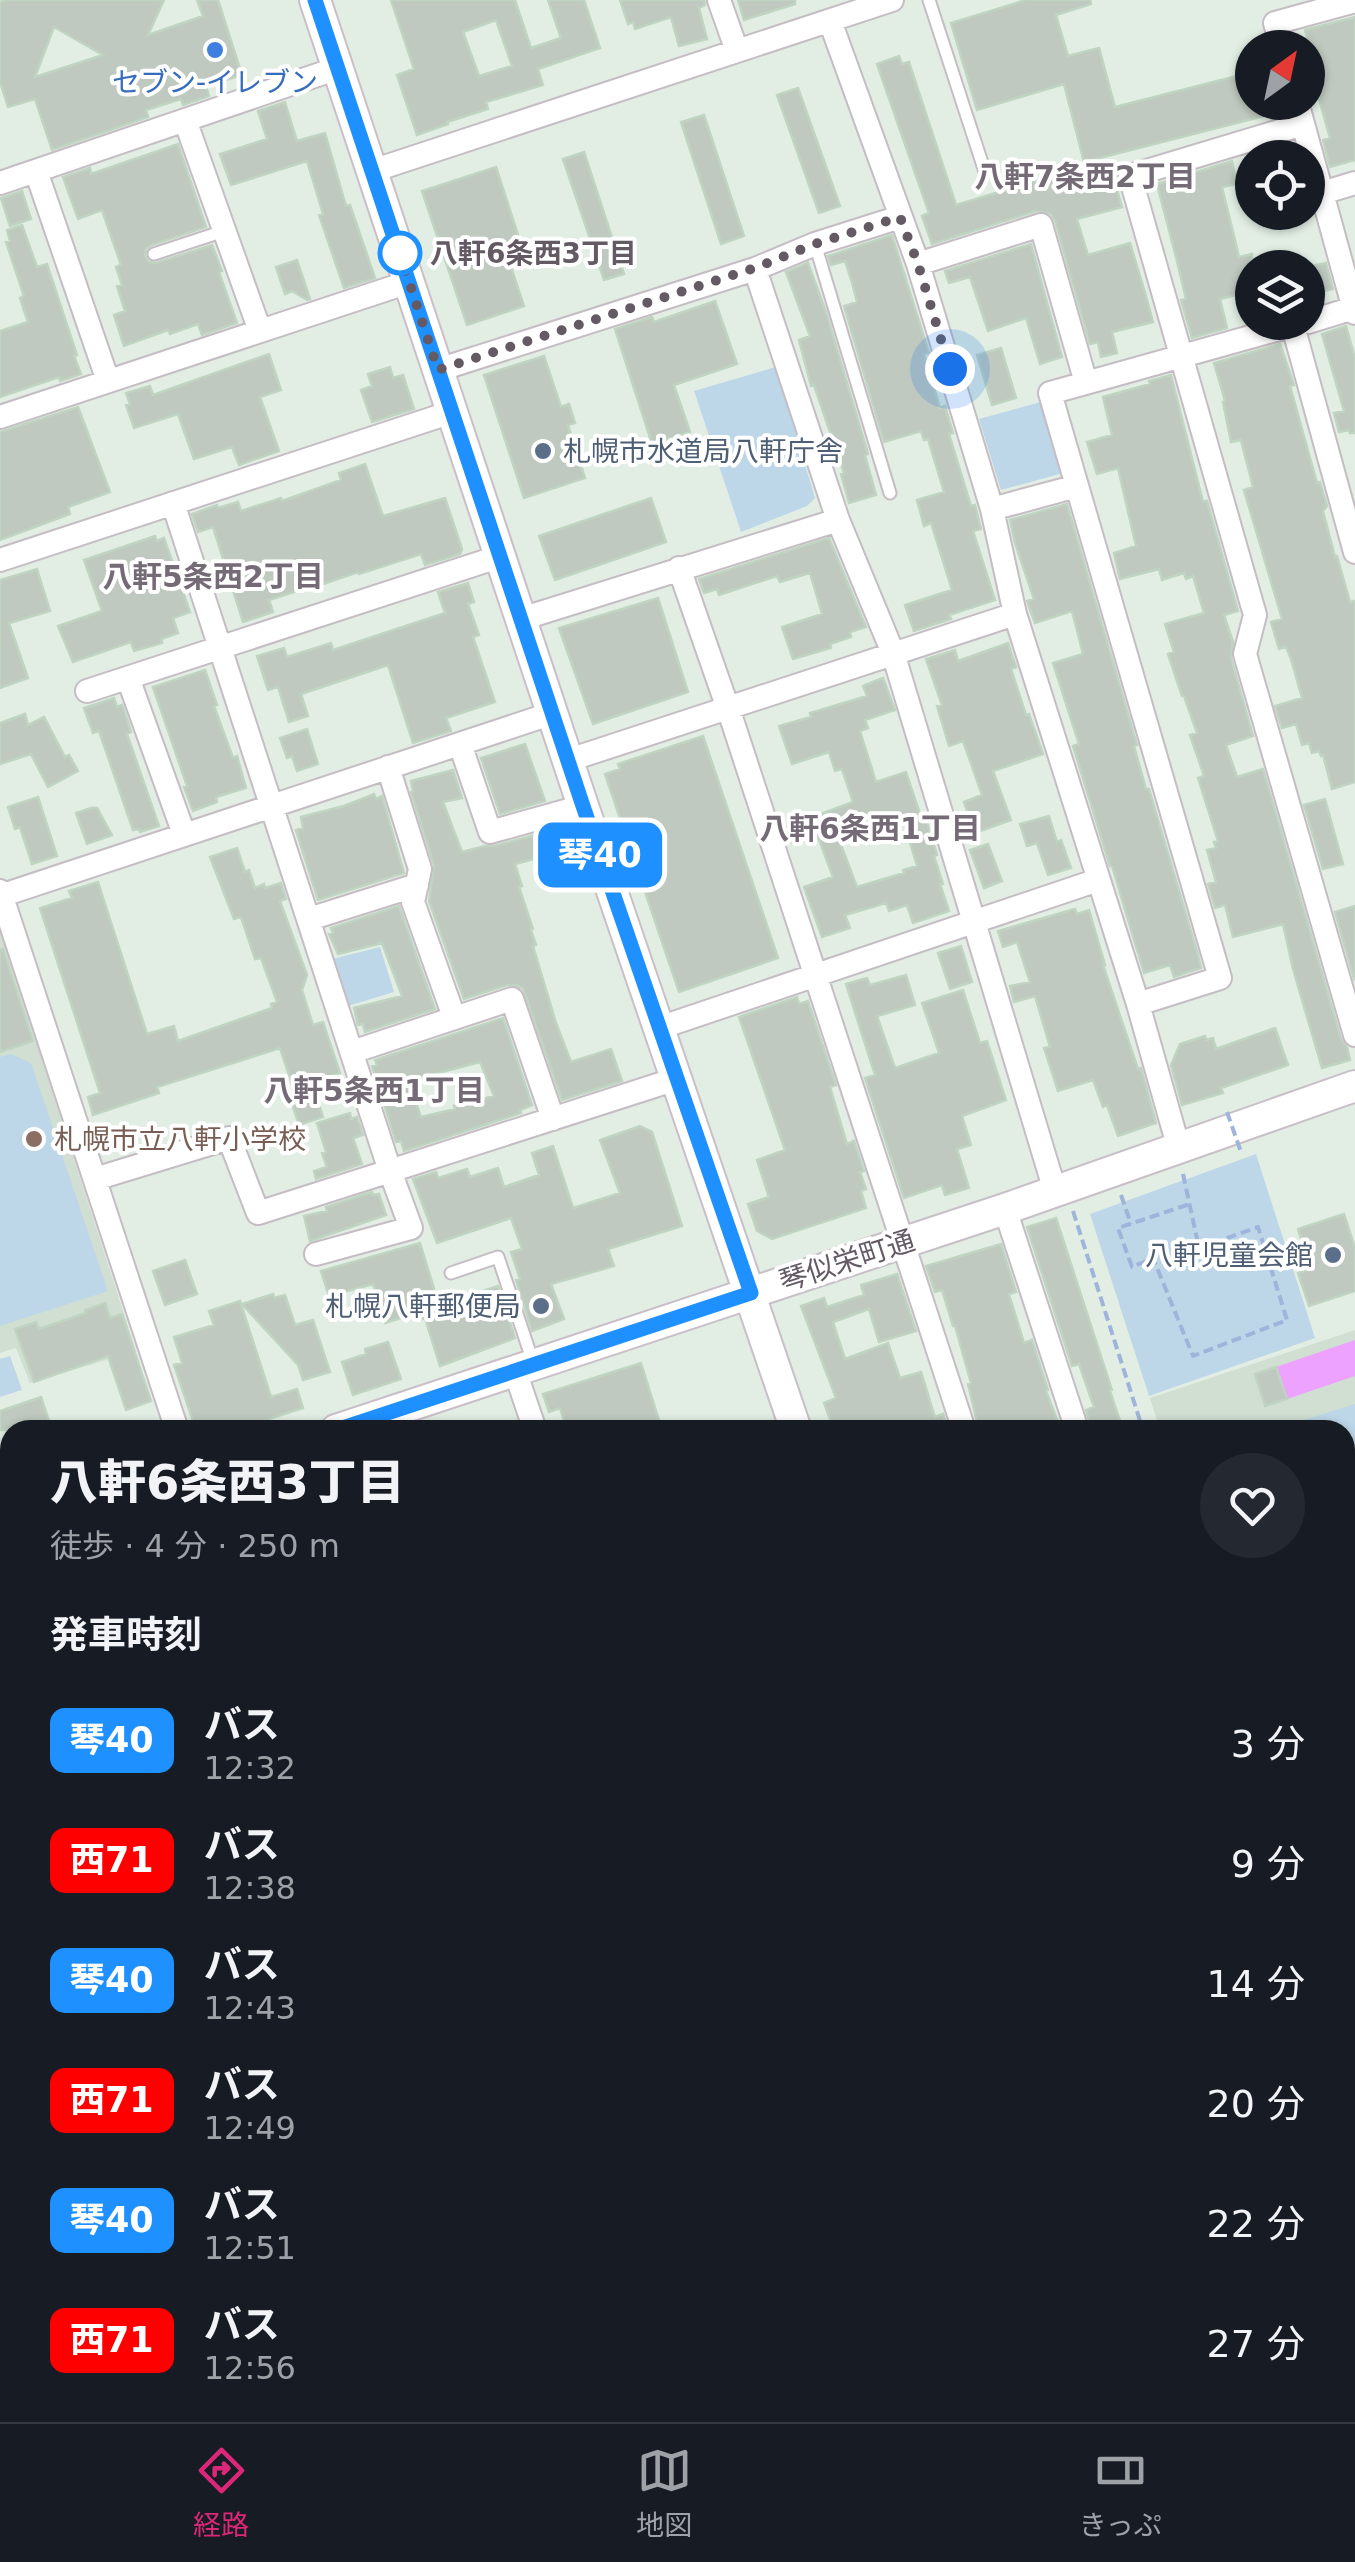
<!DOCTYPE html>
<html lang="ja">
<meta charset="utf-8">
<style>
:root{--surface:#171b24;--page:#242831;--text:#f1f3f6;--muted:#9ea1a6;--line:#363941;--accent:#db2777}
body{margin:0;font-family:"DejaVu Sans","Noto Sans JP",sans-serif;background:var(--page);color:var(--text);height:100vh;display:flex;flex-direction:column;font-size:38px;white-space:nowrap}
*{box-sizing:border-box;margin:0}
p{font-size:32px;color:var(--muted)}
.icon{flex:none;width:55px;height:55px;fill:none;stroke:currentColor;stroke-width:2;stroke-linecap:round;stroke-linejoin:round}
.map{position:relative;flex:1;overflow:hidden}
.sheet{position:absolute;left:0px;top:1420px;width:1355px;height:1002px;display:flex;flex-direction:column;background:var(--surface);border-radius:30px 30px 0 0;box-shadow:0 2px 8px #0004}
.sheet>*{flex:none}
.badge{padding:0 20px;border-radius:15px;font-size:35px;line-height:65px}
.needle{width:65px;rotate:33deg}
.buttons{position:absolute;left:1235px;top:30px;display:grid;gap:20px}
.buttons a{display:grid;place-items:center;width:90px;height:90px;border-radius:50%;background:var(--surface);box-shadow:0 2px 8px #0004;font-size:50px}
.you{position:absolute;width:50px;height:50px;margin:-25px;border:8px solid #fff;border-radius:50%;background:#1a73e8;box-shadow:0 0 0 15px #1a73e833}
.map>.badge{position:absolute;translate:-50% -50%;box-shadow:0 0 0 5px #fff}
h2{padding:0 50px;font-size:38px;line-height:90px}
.round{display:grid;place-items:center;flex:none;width:105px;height:105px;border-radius:52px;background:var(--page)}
.overview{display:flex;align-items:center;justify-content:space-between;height:170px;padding:0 50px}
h1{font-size:48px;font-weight:800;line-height:75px}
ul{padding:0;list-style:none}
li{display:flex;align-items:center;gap:30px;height:120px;padding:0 50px}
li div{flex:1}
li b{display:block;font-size:38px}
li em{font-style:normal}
li .badge{min-width:110px;font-weight:700;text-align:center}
.tabs{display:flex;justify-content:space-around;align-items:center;height:140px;border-top:2px solid var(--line);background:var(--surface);font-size:28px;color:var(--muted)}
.tabs a{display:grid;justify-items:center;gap:5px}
.tabs .current{color:var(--accent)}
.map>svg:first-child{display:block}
.education{fill:#d1ded2}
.green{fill:#bdd7e8}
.water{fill:#eea2ff}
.building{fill:#bfc9bf;stroke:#c0d4c2;stroke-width:2.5;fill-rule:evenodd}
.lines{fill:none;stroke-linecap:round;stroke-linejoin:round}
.lane-casing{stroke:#c5bcc4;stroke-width:15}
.street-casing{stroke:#c5bcc4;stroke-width:26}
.secondary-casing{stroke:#c9bfc9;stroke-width:34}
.path{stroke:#9fb4db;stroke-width:4;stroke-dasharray:10 5;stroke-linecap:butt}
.lane{stroke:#fff;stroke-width:11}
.street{stroke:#fff;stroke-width:22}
.secondary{stroke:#fff;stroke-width:30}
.rail-casing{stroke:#a8a5a8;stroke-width:10}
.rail{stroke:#fff;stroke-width:6;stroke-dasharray:19;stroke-linecap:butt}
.path-bridge{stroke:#9fb4db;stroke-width:4;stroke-dasharray:10 5;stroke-linecap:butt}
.line-casing{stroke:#fff;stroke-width:22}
.line{stroke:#1e90ff;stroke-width:15}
.walk{stroke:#645a64;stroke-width:10;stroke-dasharray:0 18}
.shop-dot{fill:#3f7fe0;stroke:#fff;stroke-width:4}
.stop-dot{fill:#fff;stroke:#1e90ff;stroke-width:5}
.service-dot{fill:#5c6f8a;stroke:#fff;stroke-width:4}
.education-dot{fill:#8d6e63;stroke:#fff;stroke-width:4}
.labels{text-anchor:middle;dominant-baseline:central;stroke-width:8;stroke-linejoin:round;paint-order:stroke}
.shop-label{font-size:28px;fill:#366cbe;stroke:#fff}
.stop-label{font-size:28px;font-weight:bold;fill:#645a64;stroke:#fff;text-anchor:start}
.service-label{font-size:28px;fill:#4e5e75;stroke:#fff;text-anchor:end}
.education-label{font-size:28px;fill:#785e54;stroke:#fff;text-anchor:start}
.street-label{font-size:28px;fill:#645a64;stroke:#fff}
.neighbourhood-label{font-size:30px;font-weight:bold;fill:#756b76;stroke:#fff}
</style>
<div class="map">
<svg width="1355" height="2422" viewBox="0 0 1355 2422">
<rect width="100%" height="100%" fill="#e2eee4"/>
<path class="education" d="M0,930L136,1351L30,1383L16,1348L0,1353Z
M1355,1330V2106L1345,2071V1430H1160L1150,1398Z"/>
<path class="green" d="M776,367L815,498L807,506L741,532L694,391Z
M1041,402L1063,473L1001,490L979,419Z
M380,947L394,992L348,1006L332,959Z
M11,1054L31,1063L108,1291L0,1326V1057Z
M1256,1154L1315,1338L1149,1396L1090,1214Z
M10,1356L22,1390L0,1397V1359Z
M1355,1404V1754L1345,1726V1430H1272Z"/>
<path class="water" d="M1355,1340V1376L1287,1399L1276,1367Z"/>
<path class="building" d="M7,0H164L148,35L203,16L197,0H218L242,75L206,86L209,96L183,105L181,99L146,110L148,117L52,150L35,99L8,107L0,82V2ZM54,27L103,55L35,77Z
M391,0H515L531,48L561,38L548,0H584L600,48L538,69L543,85L486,102L488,109L447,122L448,124L417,135L397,75L414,69ZM496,20L512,66L479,76L463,32Z
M620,0H704L705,5L699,8L707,39L679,46L671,17L635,29L633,22L628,24Z
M738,0H795V4L744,20Z
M1026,0H1090L1091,4L1056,15L1068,56L1099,48L1115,107L1252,72V102H1282L1284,111L1084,162L1064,84L977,110L951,23Z
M1355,17V160L1330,167L1323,140L1330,138L1309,64L1314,63L1305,30Z
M899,56L902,64L909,62L956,205L1006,190V188L1075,170L1080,190L1115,183L1122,207L1077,219L1088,255L1130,243L1146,296L1153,322L1112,332L1117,353L1101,357L1098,342L1090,344L1055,221L1051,214L1036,211L932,244L922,216L929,213L877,64Z
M798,88L840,206L819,213L777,95Z
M285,102L297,141L325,133L346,206L350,205L375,278L344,288L319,215L323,214L307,161L231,185L220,154L267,139L258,111Z
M704,115L744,236L721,244L681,122Z
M178,144L206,227L151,245L146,249L145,256L149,262L156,263L212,245L222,271L219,272L237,323L202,335L198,324L170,334L168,330L124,346L114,315L125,311L117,286L122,285L116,267L121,265L102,210L78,219L63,177L90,168L91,174Z
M584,152L624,274L604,280L563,159Z
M1232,161L1237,184L1222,187L1239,257L1252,254V291L1220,299L1227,328L1192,338L1181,300L1186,299L1176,257L1157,184Z
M496,167L521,244L505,249L524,306L467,325L422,191Z
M22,191L31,219L10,226L1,198Z
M22,225L37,267L47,264L77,355L74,356L81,374L60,381L59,377L0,397V331L28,322L20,298L24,296L6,242L10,241L7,230Z
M892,235L929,353L924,354L940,408L945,406L953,433L949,434L971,506L975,505L981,529L973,531L995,600L949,615L951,619L914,631L905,605L952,590L931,523L924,526L917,500L944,492L928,439L924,440L921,431L884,442L844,306L857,302L851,279L845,261L831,265L828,256Z
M1031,244L1062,357L1040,364L1026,318L988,331L970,277L949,283L945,271Z
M297,260L310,299L307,300L292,291L285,294L276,267Z
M808,263L826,312L866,447L868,454L865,455L876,495L849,503L841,474L844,473L814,385L811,386L799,340L810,336L786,272Z
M1326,263L1333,289L1314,293L1307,267Z
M715,301L737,364L674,385L690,432L652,444L615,329L652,317L654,322Z
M1346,326L1355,358V433H1350L1349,430L1339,432L1334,413L1344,411L1322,334Z
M1280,344L1294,385L1290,386L1317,483L1320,482L1327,506L1323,511L1335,557L1337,556L1350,602L1355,601V782L1332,789L1323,755L1321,756L1319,751L1312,753L1309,743L1302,745L1296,724L1282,728L1275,706L1302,698L1291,659L1286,647L1279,649L1271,622L1282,619L1244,490L1253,487L1241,440L1231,442L1223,402L1225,401L1214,363Z
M1001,348L1016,398L992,405L977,355Z
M269,354L281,390L260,397L279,451L239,465L232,447L194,459L178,414L134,428L126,405L130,404L126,393L150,386L153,395Z
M544,356L561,407L569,404L575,423L568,425L585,478L524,498L484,375Z
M390,367L393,378L403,375L414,409L372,422L361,390L372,386L368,374Z
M1171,375L1203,502L1207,501L1238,611L1224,615L1233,642L1231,658L1253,736L1226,745L1237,777L1263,769L1341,1039L1347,1047L1350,1060L1322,1068L1293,969L1283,924L1233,937L1225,905L1215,908L1208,884L1216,882L1207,850L1216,848L1214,842L1218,841L1198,778L1204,776L1190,735L1197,733L1184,696H1182L1168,654L1174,652L1165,624L1204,613L1193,576L1186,579L1184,573L1162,580L1159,569L1120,579L1114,553L1136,546L1118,468L1097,474L1087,442L1112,435L1103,397L1150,384L1149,381Z
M78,407L110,492L68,507L70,514L0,540V432Z
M365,464L383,516L445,498L462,549L460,554L425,565L421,554L359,574L358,572L300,592V590L269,600L273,612L243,622L213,527L198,532L192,514L217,505L218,508L238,502L241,511L281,498L282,501L341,480L339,473Z
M651,498L666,542L555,580L539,536Z
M1067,504L1137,745L1134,746L1146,789H1149L1198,955L1201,968L1174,977L1170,965L1144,973L1112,866H1110L1073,746L1079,744L1053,663L1083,654L1072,611L1035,623L1027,601L1034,599L1015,543L1010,520Z
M155,536L157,541L164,538L190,612L173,618L178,633L161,639L162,643L134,651L131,642L73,662L58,626L102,611L84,560Z
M829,538L866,627L850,632L851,637L830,644L831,648L793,659L782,627L822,614L810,573L780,582L777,576L719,595L717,589L704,593L699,579Z
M37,569L50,611L9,623L28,678L0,688V580Z
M468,583L474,602L468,604L479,635L473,637L495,702L446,718L451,731L413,743L388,665L301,694L308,716L289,722L278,687L268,690L257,656L284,648L287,657L331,643L333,650L445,613L438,592Z
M658,598L688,692L593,724L559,628Z
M1008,643L1016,667L1011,669L1026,715L1029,714L1043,754L993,771L1011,820L975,833L964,802L982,795L963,741L949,746L937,706L942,705L926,659L955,650L958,661Z
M205,670L217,705L214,706L233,758L237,756L246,788L216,797L217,802L193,811L184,787L187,786L153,687Z
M883,678L895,710L865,720L868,728L860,731L876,782L906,772L922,820L926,819L937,855L934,856L943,884H940L949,911L913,923L907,905L889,911L886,903L845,915L850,928L822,937L804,887L833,877L817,834L792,843L786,827L853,802L842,769L835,771L829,752L792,764L779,726L811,717L810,713L867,696L863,686ZM902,816L917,866L903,870L904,873L857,887L838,837Z
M114,698L117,707L122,705L127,719L131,732L127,734L159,826L140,832L139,829L133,830L99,731L93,733L84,708Z
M25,714L28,725L44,717L65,757L69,755L78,771L48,787L31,754L0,764V723Z
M307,729L318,764L297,771L292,756L287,758L280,738Z
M703,736L778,958L679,992L605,774L620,769L618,764Z
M525,744L545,801L500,814L481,758Z
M453,770L462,798L443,802L462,852L485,846H494L554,830L560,852L515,864L522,886L519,887L533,929L531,930L536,945L533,946L556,1023L571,1062L611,1049L622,1081L562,1100L523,988L516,985H507L464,999L429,901L434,865L411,792L413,791L411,781Z
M374,794L376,799L382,796L404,873L318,900L296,830L303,828L301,817L344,806Z
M38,797L57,856L32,864L20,827L15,829L8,807Z
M1325,799L1343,864L1323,869L1304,805Z
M91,808H97L112,835L87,844L76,813Z
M1049,816L1057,842L1061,840L1071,868L1048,875L1037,843L1027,846L1020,824Z
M988,844L1002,881L984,888L970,850Z
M237,848L245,872L249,870L255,888L264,884L265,888L281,883L286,899L280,901L307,975L302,990L313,1025L323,1022L340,1073L312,1082L323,1117L299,1125L290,1098L296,1096L280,1048L157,1087L159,1093L93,1115L88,1097L100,1093L40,908L72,898L69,891L98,882L147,1034L174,1026L178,1041L272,1008L271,1004L277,1002L261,958L255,959L241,917L234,919L210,857Z
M399,906L435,1009L365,1032L363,1024L358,1025L354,1008L402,996L382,943L338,954L329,934L333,933L331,928Z
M1355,906V978L1354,979L1335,912Z
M1075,909L1077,914L1089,910L1105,965H1103L1138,1069L1141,1068L1156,1123L1118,1136L1107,1105L1103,1107L1093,1080L1058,1091L1044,1048L1050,1047L1035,996L1014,1002L1010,986L1030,982L1017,942L1003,947L998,931Z
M961,946L972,982L950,989L938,953Z
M3,949L33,1041L0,1052V950Z
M906,975L915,1005L877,1016L895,1068L939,1053L922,1003L963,990L980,1043L987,1041L1006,1100L962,1116L971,1145L957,1149L969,1188L945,1195L942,1185L904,1198L865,1078L875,1075L846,984L867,978L870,985Z
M797,997L799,1004L808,1001L836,1085L830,1087L847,1144L854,1141L864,1171L860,1172L866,1189L861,1191L866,1208L772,1239L757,1231L748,1204L769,1197L757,1160L785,1150L739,1017Z
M503,1018L532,1105L520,1110L521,1113L404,1151L401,1141L396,1142L372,1066L377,1065L375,1060ZM480,1062L494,1096L454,1106L455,1109L421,1117L408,1081Z
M1275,1028L1288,1065L1221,1088L1223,1093L1182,1105L1171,1065L1180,1044L1205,1036L1206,1040L1213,1038L1216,1049Z
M350,1113L351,1119L357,1117L363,1135L353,1138L362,1164L316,1179L314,1171L327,1167L322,1153L326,1152L317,1123Z
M640,1126L652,1132L682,1226L608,1249L614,1266L551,1284L564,1319L532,1331L516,1280L520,1279L511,1252L522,1249L511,1218L437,1243L413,1179L436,1172L438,1178L467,1169L470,1177L498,1168L504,1187L539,1175L532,1153L553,1146L573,1208L620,1193L600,1140Z
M372,1192L373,1195L379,1194L386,1215L310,1241L304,1216L327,1211L326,1207Z
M1344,1214L1355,1248V1291L1309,1306L1298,1273L1311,1269L1298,1229Z
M1056,1218L1112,1390L1110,1391L1123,1430H1092L1086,1410L1094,1407L1079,1364L1072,1366L1027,1227Z
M420,1243L439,1305L498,1286L515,1338L440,1366L425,1318L419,1320L417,1313L385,1323L373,1284L329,1296L321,1271Z
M1001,1244L1016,1292L1009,1294L1024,1343L1032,1340L1048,1390L1046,1391L1061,1430H979L968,1384L971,1383L955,1326H953L942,1290L935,1292L926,1266Z
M185,1260L197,1294L165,1305L153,1271Z
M897,1274L916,1331L879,1342L869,1309L833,1322L845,1359L888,1343L900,1378L921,1372L935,1417L943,1414L948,1430H834L824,1403L836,1398L801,1306L824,1298L827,1307L864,1295L861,1285Z
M273,1294L274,1298L285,1295L295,1325L313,1320L330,1372L303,1380L298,1365L242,1304Z
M240,1301L271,1397L297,1389L303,1408L234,1430H196L174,1365L182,1363L174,1337L214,1325L209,1311Z
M105,1303L110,1318L122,1314L151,1401L126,1410L108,1356L34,1382L15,1329L36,1322L39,1329L86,1313L85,1310Z
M388,1342L401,1379L353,1395L342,1362L366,1354L365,1349Z
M641,1363L662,1430H567L560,1408L549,1412L543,1394Z
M1276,1367L1287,1399L1265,1406L1255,1374Z
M41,1397L52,1430H0V1411Z"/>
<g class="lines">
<defs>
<path id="lane" d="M929,0L985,172
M815,244L890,493
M154,254L224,231
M451,1273L498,1257L533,1362
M0,1996L10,1993
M0,2248L10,2245"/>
<path id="street" d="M719,0L737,51
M830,21L918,264L992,509L1015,614L1138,1004L1179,1149
M1282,48L1275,23L1355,1
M1297,102L1355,313
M185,120L260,331
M1303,124L1130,176L1255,615L1245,654L1355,1035
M36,171L108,381
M372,171L892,0
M0,183L338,68
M1322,193L1355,183
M918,264L1041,225L1086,383
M755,269L838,520L893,653L1055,1191
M1308,322L1354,308
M1293,326L1355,552
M438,370L755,269L815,244L900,217
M0,417L409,282
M173,503L390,1171L676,1079
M992,509L1077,486
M0,560L452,412
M679,568L733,723L964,1430
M521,619L838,520
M128,678L184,834
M87,691L501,556
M460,744L490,832L583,806
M569,760L1015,614
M388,767L420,869L413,902L454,1017
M0,891L177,1430
M0,896L553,713
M309,919L417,885
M1138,1004L1220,978L1050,393L1304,322
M659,1028L1098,880
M352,1052L512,999L553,1119
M95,1179L229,1138L258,1213L390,1171L411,1228L316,1254
M1005,1209L1077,1430
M515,1371L535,1430
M0,1837L10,1868
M0,2123L10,2119
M1345,2130L1355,2161
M1345,2205L1355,2183
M0,2374L10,2371
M1345,2409L1355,2388
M196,2412L199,2422
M346,2412L349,2422
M492,2412L495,2422
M579,2412L582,2422
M723,2412L726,2422
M855,2412L858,2422
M976,2412L979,2422
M1074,2422L1095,2415"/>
<path id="secondary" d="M315,0L583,806L796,1430
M336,1430L1005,1209L1355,1086
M0,1541L10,1537
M1095,2412L1098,2422
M1133,2412L1137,2422"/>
</defs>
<use href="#lane" class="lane-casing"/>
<use href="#street" class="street-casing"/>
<use href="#secondary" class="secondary-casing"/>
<path class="path" d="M1183,1174L1199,1248L1258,1227L1287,1320L1193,1356L1153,1258L1132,1267L1118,1228L1190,1204
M1121,1195L1131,1224
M1073,1211L1143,1430"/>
<use href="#lane" class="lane"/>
<use href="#street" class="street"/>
<use href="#secondary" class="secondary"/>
<defs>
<path id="rail" d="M1345,2300L1355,2279
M1345,2329L1355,2308
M1301,2422L1306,2412"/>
</defs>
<use href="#rail" class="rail-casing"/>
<use href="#rail" class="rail"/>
<path class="path-bridge" d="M1227,1112L1241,1152"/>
</g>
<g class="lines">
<defs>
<path id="line" d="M315,0L583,806L751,1293L336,1430"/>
</defs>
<use href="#line" class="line-casing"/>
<use href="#line" class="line"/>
<path class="walk" d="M400,253L397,245L438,370L755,268L815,244L900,217L918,264L950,369"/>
</g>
<circle class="shop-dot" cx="215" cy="50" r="10"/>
<circle class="stop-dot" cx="400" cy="253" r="20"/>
<g class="service-dot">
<circle cx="543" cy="451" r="10"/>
<circle cx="1333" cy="1255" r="10"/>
<circle cx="541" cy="1306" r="10"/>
</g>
<circle class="education-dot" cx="34" cy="1139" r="10"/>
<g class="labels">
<g class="shop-label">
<text x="215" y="82">セブン-イレブン</text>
</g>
<g class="stop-label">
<text x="430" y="253">八軒6条西3丁目</text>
</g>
<g class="service-label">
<text x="563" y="451" text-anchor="start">札幌市水道局八軒庁舎</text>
<text x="1313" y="1255">八軒児童会館</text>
<text x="521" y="1306">札幌八軒郵便局</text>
</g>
<g class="education-label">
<text x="54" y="1139">札幌市立八軒小学校</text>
</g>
<g class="street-label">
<text transform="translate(847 1261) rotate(-18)">琴似栄町通</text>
</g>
<g class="neighbourhood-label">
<text x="1085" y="176">八軒7条西2丁目</text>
<text x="213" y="576">八軒5条西2丁目</text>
<text x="870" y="828">八軒6条西1丁目</text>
<text x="374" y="1090">八軒5条西1丁目</text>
</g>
</g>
</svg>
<div class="buttons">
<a><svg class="needle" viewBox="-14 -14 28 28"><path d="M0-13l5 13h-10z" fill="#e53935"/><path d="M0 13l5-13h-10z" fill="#9ea1a6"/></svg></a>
<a><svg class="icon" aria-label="locate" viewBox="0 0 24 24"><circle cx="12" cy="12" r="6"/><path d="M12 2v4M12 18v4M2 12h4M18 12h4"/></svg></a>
<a><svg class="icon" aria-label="layers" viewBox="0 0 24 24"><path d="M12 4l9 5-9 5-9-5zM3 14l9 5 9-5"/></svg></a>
</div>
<div class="you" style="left:950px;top:369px"></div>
<b class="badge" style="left:600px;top:855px;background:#1e90ff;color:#fff">琴40</b>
<section class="sheet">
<div class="overview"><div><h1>八軒6条西3丁目</h1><p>徒歩 · 4 分 · 250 m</p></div><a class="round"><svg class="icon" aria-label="heart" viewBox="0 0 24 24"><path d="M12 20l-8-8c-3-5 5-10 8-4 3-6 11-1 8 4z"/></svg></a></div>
<h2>発車時刻</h2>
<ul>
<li><span class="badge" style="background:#1e90ff;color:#fff">琴40</span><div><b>バス</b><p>12:32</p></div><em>3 分</em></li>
<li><span class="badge" style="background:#f00;color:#fff">西71</span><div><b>バス</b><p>12:38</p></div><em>9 分</em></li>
<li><span class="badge" style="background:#1e90ff;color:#fff">琴40</span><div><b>バス</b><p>12:43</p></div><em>14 分</em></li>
<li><span class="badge" style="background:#f00;color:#fff">西71</span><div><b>バス</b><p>12:49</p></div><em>20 分</em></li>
<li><span class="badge" style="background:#1e90ff;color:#fff">琴40</span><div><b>バス</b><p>12:51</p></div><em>22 分</em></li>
<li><span class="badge" style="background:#f00;color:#fff">西71</span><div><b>バス</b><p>12:56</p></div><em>27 分</em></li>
</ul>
</section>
</div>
<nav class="tabs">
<a class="current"><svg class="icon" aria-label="directions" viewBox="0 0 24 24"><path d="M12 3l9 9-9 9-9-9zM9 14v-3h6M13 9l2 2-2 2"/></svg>経路</a>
<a><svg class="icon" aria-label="map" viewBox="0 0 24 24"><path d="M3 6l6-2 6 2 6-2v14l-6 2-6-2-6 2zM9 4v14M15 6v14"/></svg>地図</a>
<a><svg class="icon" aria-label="tickets" viewBox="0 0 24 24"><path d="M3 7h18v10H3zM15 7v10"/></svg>きっぷ</a>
</nav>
